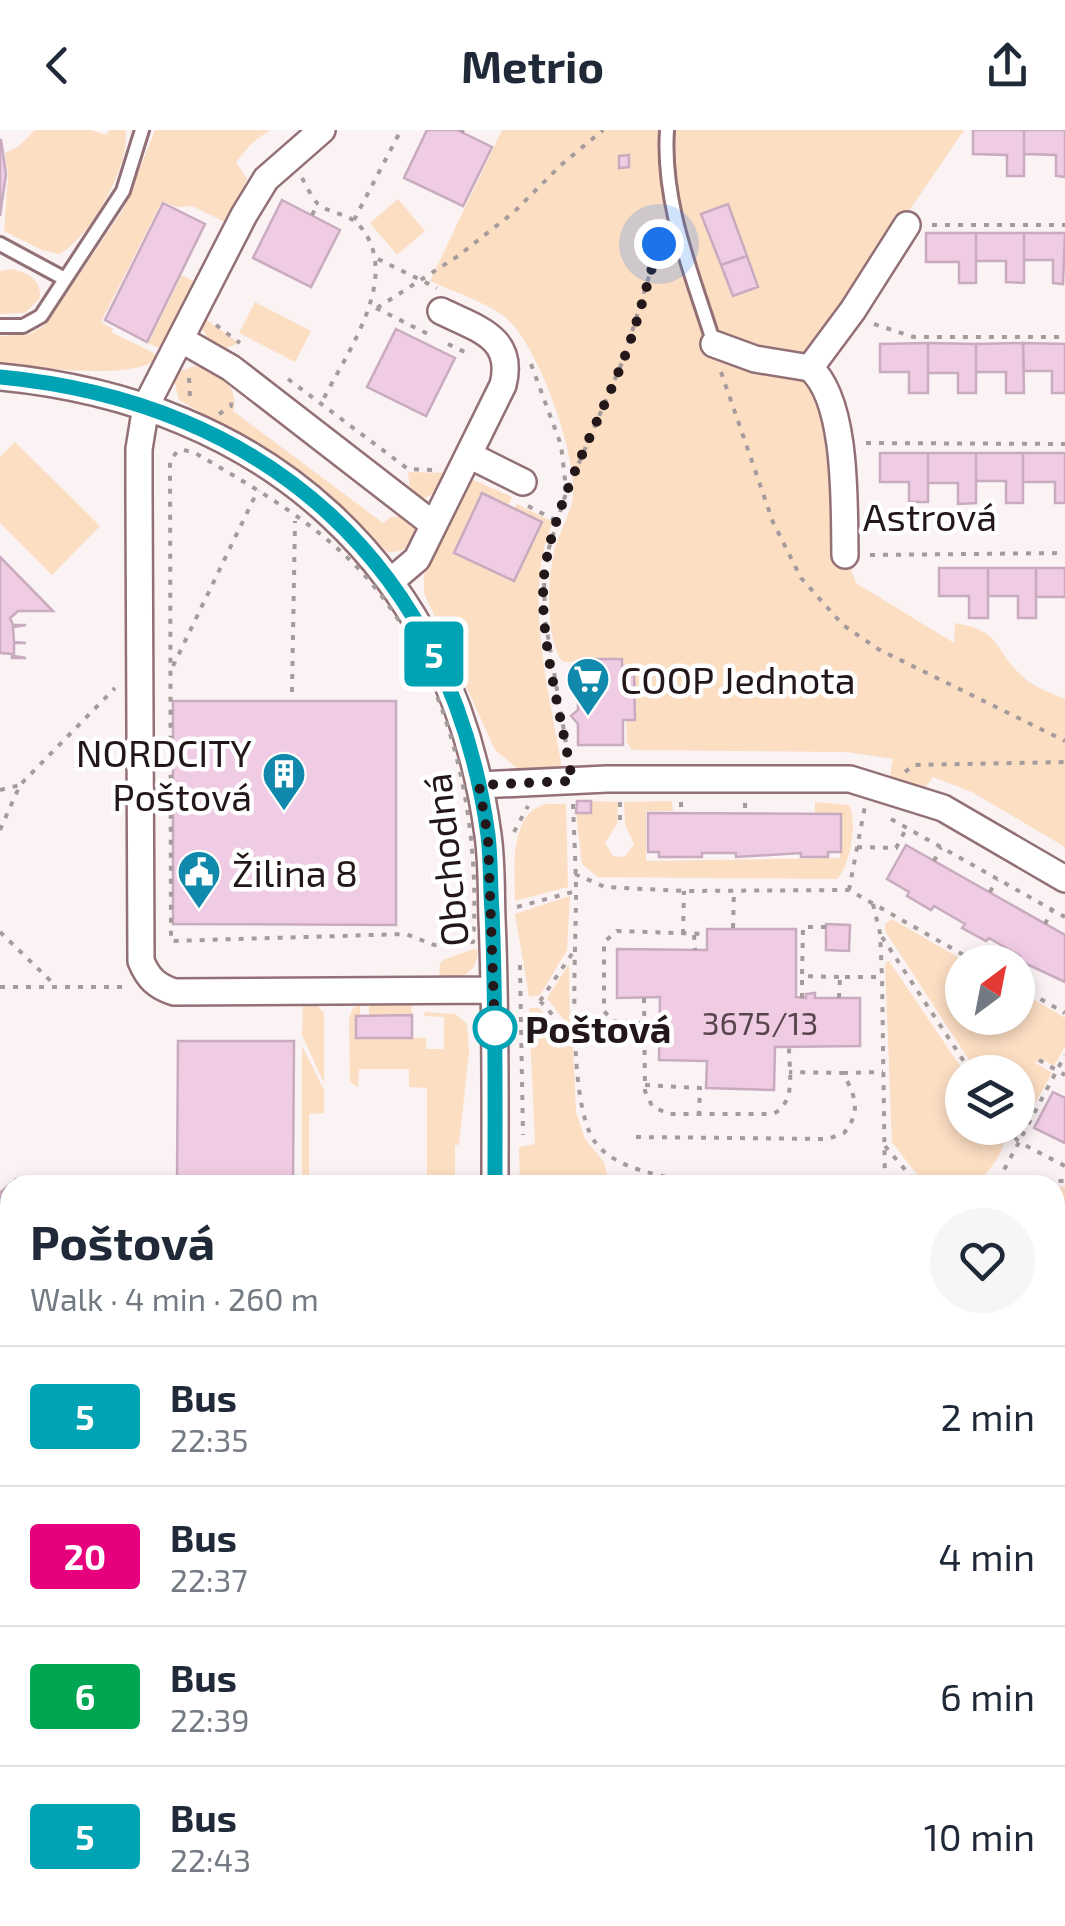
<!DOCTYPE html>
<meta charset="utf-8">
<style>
:root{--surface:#fff;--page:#f6f6f7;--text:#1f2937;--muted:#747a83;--line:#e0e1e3}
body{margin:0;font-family:"Exo 2",sans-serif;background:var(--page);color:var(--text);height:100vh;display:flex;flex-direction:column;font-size:38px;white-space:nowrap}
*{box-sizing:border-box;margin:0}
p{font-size:32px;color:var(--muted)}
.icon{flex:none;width:55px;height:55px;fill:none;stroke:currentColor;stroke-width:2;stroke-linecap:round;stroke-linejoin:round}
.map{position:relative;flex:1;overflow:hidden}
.panel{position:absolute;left:0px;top:1045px;width:1065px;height:752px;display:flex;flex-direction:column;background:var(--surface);border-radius:30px 30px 0 0;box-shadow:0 5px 15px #0003}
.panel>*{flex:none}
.badge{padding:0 20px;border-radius:8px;font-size:35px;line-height:65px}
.needle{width:65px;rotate:32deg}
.controls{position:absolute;left:945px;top:815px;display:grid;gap:20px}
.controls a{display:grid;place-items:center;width:90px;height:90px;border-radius:50%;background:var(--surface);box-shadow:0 5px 15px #0003;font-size:50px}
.you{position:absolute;width:50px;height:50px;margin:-25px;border:8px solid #fff;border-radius:50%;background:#1a73e8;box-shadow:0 0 0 15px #1a73e833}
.map>.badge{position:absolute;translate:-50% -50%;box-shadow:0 0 0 5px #fff}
.round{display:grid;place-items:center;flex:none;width:105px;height:105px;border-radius:52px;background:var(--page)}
.summary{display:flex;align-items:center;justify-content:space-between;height:170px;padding:0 30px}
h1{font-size:48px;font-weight:700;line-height:75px}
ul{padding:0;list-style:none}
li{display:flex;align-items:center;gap:30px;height:140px;padding:0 30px;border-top:2px solid var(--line)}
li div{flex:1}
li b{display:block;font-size:38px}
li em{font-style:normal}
li .badge{min-width:110px;font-weight:700;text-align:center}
header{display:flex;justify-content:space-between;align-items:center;height:130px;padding:0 30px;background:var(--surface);font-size:45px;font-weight:700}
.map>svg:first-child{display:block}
.green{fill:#fcdec3}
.building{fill:#f0cbe4;stroke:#c8abbf;stroke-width:2.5}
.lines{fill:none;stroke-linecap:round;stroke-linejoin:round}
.lane-casing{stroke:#927076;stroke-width:18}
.street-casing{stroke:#927076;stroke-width:30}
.path{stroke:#a59b9d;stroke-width:4;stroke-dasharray:5 8;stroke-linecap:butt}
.lane{stroke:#fff;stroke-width:12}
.street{stroke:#fff;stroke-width:25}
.line-casing{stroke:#fff;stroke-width:22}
.line{stroke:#00a3b4;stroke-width:15}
.walk{stroke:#241719;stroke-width:10;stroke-dasharray:0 18}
.stop-dot{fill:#fff;stroke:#00a3b4;stroke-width:5}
.labels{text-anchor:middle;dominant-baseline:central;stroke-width:9;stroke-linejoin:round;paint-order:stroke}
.number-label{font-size:32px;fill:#57444c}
.street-label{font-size:38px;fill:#241719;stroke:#fff}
.poi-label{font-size:38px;fill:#241719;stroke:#fff;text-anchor:start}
.stop-label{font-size:38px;font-weight:bold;fill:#241719;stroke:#fff;text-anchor:start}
</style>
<header><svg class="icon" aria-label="back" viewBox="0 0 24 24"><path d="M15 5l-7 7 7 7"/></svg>Metrio<svg class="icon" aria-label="share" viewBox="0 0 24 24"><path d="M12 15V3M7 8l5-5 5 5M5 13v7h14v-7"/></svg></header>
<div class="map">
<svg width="1065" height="1796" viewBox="0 0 1065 1796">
<rect width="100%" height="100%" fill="#faf2f3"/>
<path class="green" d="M35,0H91L106,5L109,0H125C132,33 89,110 59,124L42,120L4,101L8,45L5,23L18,17Z
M155,0H270L252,13L236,32L247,49L227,93L192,76L177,77L162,71L101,192L113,199L111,202L160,226C135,253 37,236 0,234V206L30,204L45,195L124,78Z
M502,0H964L808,230L832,313L856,343L847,429L856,453L954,513L955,493C1004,502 992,518 1022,546C1033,557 1051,563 1065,569V717L972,662L933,647L924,659L890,647L893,629L847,622L632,620L627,613L626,590H635L634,542L622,541L621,529L564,532L560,529C546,501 547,454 554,423C557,406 568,390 572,372C581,333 538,214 506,188C488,173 452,161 430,151Z
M398,69L425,101L397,125L370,93Z
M10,139C27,142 41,149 40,168L25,183L0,184V141Z
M182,145L197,153L164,220L148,213Z
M255,172L311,201L295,232L239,203Z
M205,189L239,213L224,219L211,213L201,197Z
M195,236C217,240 241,257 233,281L383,393L391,387L403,386L416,399C415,416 403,423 387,422L294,337L179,270L174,250L180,241Z
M15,312L100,396L52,445L0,393V327Z
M408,342L448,343L440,360L423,369L410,362Z
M471,349L512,367L508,376L482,364L454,424L514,451L541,392L514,378L517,374L553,392C521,462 551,567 562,640L517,638L495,620L424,463V444Z
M591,671L618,672L617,694L605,713L613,726L625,727L634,714L625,695L624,672L672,671L673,681H646V731L840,728L841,684L815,683V672L849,675C858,691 850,736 837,749L598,747L582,734L576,683H591Z
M546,674H566L568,757L515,771C515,741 508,683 546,674Z
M570,766L567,820L540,865L529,867L515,784Z
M892,789L966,832H962V888H1018V860L1065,888V916L1054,936L1042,929L1035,933L1052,943L1022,997L1014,998H1018V942H977L885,801V794Z
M474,819L478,820C477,844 461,849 439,852L440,834L443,830Z
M889,831L964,942L962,998H1001C1010,1015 996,1031 985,1045L918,1046L892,1012L885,833Z
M569,834L570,898L547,868Z
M303,873L316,874L324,883V953L302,905Z
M369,873H411L412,885L369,886Z
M360,874V886L356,887V908H426V919H444V887L424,886L425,882L455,884L467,894L469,922L459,1014L455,1016V1055H427V958L409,957V939H359L358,957L350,952L349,889L353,878Z
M529,878H539L573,915L576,982L585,1009L604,1032L610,1055H520L519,1017L535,1014Z
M302,916L324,960V983L309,984V1055H302Z
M1055,1057H1065V1155L1055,1139Z
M1055,1278L1065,1294V1327L1055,1333Z
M1065,1337V1425L1055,1426V1343Z
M1055,1542H1065V1606H1055Z
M0,1701H10V1788H53V1796H0Z
M1065,1738V1796H994V1788H1055V1744Z
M282,1788H360V1796H282Z"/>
<path class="building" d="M427,0H457L492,17L463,76L404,48Z
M973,0H1024V46H1007V25L973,24Z
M1024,0H1065V47L1056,46V25L1024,24Z
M1,10L6,44L0,86V10Z
M629,25V37L619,38V26Z
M282,70L340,100L311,157L253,128Z
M163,73L205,94L147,212L105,190Z
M728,74L747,126L721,135L701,84Z
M926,103H976V153H959V132H926Z
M976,103H1024V153L1006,152V131H976Z
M1024,103H1065L1063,154L1053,153V130H1024Z
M747,126L758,157L733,166L721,135Z
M396,199L455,228L426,286L367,257Z
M928,213L976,214V263H958V243H928Z
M928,213V263H909V242H880V214Z
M1023,213L1065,214V263H1052V241H1024Z
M1023,213L1024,263H1006V242H976V214Z
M880,323H928V372H909V352H880Z
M928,323H976V373L958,374V353H928Z
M976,323H1023V373H1006V351H976Z
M1023,323H1065V373H1055V352H1023Z
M482,363L542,392L514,451L454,423Z
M0,427L53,481H18L10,488L13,495H26L13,497L14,512L26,513H14V526L26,528H12V524L0,523Z
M939,438H988V488H969V466H939Z
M988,438H1036V488H1018V466H988Z
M1036,438H1065V467H1036Z
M586,529H622V541L634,542L635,590H623V615H578V594L571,586L578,580V545H586Z
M173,571H396V795L173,794Z
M577,671H591V683H576Z
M648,683L841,684V722H828V727H801V723L736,727V723H702V727H659V722H648Z
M906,715L1065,805V852L1018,830L1020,826L989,808L986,811L962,798L965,794L934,776L931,780L907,766L909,762L887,749Z
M826,794L850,795L849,821L826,820Z
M707,799H796V867L806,868V864L815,863V868H860V916L775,917L774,960L706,958L707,931L659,930L660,867L617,868V819L707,820Z
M412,885V908H356V886Z
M178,911H294L293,1055H177Z
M1053,962L1065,968V1013L1034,998Z
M16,1049L21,1055H10V1075L0,1083V1063Z
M10,1075V1512H0V1083Z
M1055,1146L1065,1162V1237L1055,1222Z
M115,1788H159V1796H115Z
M213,1788H265V1796H213Z
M365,1788H433V1796H365Z
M853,1788H898V1796H853Z"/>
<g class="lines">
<defs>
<path id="lane" d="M667,0C662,74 692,143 714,214
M0,114L65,149
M0,196H23L41,186L123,61L142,0
M1055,1750L1065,1746
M274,1796V1793
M1015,1796V1788"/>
<path id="street" d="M322,0L266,49L244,85L146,276L139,319V361L141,831C148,848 156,856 174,862L494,860
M182,210L231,238L434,395
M714,214L755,229L810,238
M810,238C848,271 844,377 845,425
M810,238L853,180L907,95
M0,247C266,272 452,437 488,705C492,733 491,761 492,789C496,878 495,966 495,1055
M469,325L523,352
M390,452L417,429L503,255C515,207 477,199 441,181
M479,655L607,649H850L943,678L1065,749
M1055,1459L1065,1457
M1055,1530H1065
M1055,1628H1065
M954,1788V1796
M500,1796L501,1788
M549,1796L554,1788"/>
</defs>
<use href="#lane" class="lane-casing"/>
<use href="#street" class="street-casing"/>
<path class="path" d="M462,2L463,0
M302,48C306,55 312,68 318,74C330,84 348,83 359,95C404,146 346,223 322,272
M312,85L318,74
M354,90L401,0
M932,95H1065
M378,129L437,158
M376,178L430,205
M377,178L458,126L514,82L561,35L603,0
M874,194L914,207H1065
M216,195L240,213
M448,214L471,225
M531,234L561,315L566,358
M721,242L773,392L801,448L843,495L878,519L1065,611
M189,248L190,268
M288,249L408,339L434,340
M219,284L231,276L232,270
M866,313L1065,314
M184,320L195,323C250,355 306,387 351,431C447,526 482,682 473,812L434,815L406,804L171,811L170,330L177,322Z
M528,376L559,392
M870,425L1065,423
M173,536L258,360
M292,562L295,391
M568,625L545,489L544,449L549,418L566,363L624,228L661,107
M905,642L914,635L1065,632
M0,660L20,655
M620,672V696
M681,672V683
M745,673V683
M573,674C574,705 576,736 576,767C576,820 566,972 595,1012C612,1035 645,1042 671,1048L998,1051L1019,1012L1065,1036
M891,689L1065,787
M0,700L20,655L115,558
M514,702L528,676
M857,717L896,718L906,699
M934,731L941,717
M575,744L605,757L684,761L849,760L976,832
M849,760L865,676
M990,762L997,749
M873,774L880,803L882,847L885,1055
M517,777L576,761
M1045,794L1052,780
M826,797H803L802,846L840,847
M733,798L734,760
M0,802L56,856
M683,804L684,761
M694,805L695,820
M882,807L971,942
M520,835L523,1005
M1018,856L1065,883
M0,857H125
M644,868L645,961L652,976L668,984H773C797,972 789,940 789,917
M802,868V846
M839,868L840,847H882
M540,871L574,821
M540,871L577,912
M644,893L613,891L604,881V812L617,801L707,804
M1039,930L1065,945
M843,943L883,942
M645,955L700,958L699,983
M1006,998L1019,1012L1065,925
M636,1007L828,1009L844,1003C862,981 855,966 843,943L789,942
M885,1016L918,1055
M628,1055L671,1048L681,1055
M996,1055L998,1051H1065
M1055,1263L1065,1278
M1055,1339L1065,1333
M0,1696H10
M1055,1721L1065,1714
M832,1788V1796"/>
<use href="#lane" class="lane"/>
<use href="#street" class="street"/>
</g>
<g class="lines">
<defs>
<path id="line" d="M0,247C267,272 451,437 488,705C491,730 490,756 492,781C496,872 495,964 495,1055"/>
</defs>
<use href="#line" class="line-casing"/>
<use href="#line" class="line"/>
<path class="walk" d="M495,898V904L488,708L479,655L572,651C563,589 538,508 544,446C552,376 597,297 623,231C638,193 647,153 659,114"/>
</g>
<defs>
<symbol id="supermarket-pin" viewBox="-11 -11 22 30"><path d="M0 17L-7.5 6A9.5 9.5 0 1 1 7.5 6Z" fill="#1089ac" stroke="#fff"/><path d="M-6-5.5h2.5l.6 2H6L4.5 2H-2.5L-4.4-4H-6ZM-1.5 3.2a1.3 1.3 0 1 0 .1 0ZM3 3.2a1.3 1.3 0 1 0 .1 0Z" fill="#fff"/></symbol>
<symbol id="building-pin" viewBox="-11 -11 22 30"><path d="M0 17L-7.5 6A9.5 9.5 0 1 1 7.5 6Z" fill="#1089ac" stroke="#fff"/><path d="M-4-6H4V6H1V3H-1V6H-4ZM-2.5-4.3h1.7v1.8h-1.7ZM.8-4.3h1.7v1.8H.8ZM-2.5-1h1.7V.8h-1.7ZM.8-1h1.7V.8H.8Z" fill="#fff"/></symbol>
<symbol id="civic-pin" viewBox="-11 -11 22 30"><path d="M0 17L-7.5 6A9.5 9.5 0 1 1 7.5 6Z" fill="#1089ac" stroke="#fff"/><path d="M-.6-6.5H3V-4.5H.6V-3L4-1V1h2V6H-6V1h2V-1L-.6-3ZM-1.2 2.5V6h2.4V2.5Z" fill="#fff"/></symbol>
</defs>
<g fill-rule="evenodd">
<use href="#supermarket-pin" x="563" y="524" width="50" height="68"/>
<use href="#building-pin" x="259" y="619" width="50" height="68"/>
<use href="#civic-pin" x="174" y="717" width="50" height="68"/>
</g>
<circle class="stop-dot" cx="495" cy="898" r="20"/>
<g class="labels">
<g class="number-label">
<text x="760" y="892">3675/13</text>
</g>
<g class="street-label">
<text x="930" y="386">Astrová</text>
<text transform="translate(445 730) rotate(-96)">Obchodná</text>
</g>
<g class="poi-label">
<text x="620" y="549">COOP Jednota</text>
<text x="252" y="622" text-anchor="end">NORDCITY<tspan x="252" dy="44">Poštová</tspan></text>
<text x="232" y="742">Žilina 8</text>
</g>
<g class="stop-label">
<text x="525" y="898">Poštová</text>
</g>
</g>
</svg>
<div class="controls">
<a><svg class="needle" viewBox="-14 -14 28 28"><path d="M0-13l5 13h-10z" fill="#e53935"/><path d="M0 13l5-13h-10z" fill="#747a83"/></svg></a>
<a><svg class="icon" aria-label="layers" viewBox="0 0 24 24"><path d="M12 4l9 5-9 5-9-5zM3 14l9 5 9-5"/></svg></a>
</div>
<div class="you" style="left:659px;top:114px"></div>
<b class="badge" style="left:434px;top:524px;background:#00a3b4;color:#fff">5</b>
<section class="panel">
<div class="summary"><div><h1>Poštová</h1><p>Walk · 4 min · 260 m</p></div><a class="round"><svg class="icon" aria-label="heart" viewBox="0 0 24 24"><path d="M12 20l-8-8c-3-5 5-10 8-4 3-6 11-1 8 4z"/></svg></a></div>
<ul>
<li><span class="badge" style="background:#00a3b4;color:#fff">5</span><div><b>Bus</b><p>22:35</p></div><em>2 min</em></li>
<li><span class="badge" style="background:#e6007e;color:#fff">20</span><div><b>Bus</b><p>22:37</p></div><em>4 min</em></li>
<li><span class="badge" style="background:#00a651;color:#fff">6</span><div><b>Bus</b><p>22:39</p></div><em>6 min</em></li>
<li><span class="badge" style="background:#00a3b4;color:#fff">5</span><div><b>Bus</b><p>22:43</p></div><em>10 min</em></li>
</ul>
</section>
</div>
